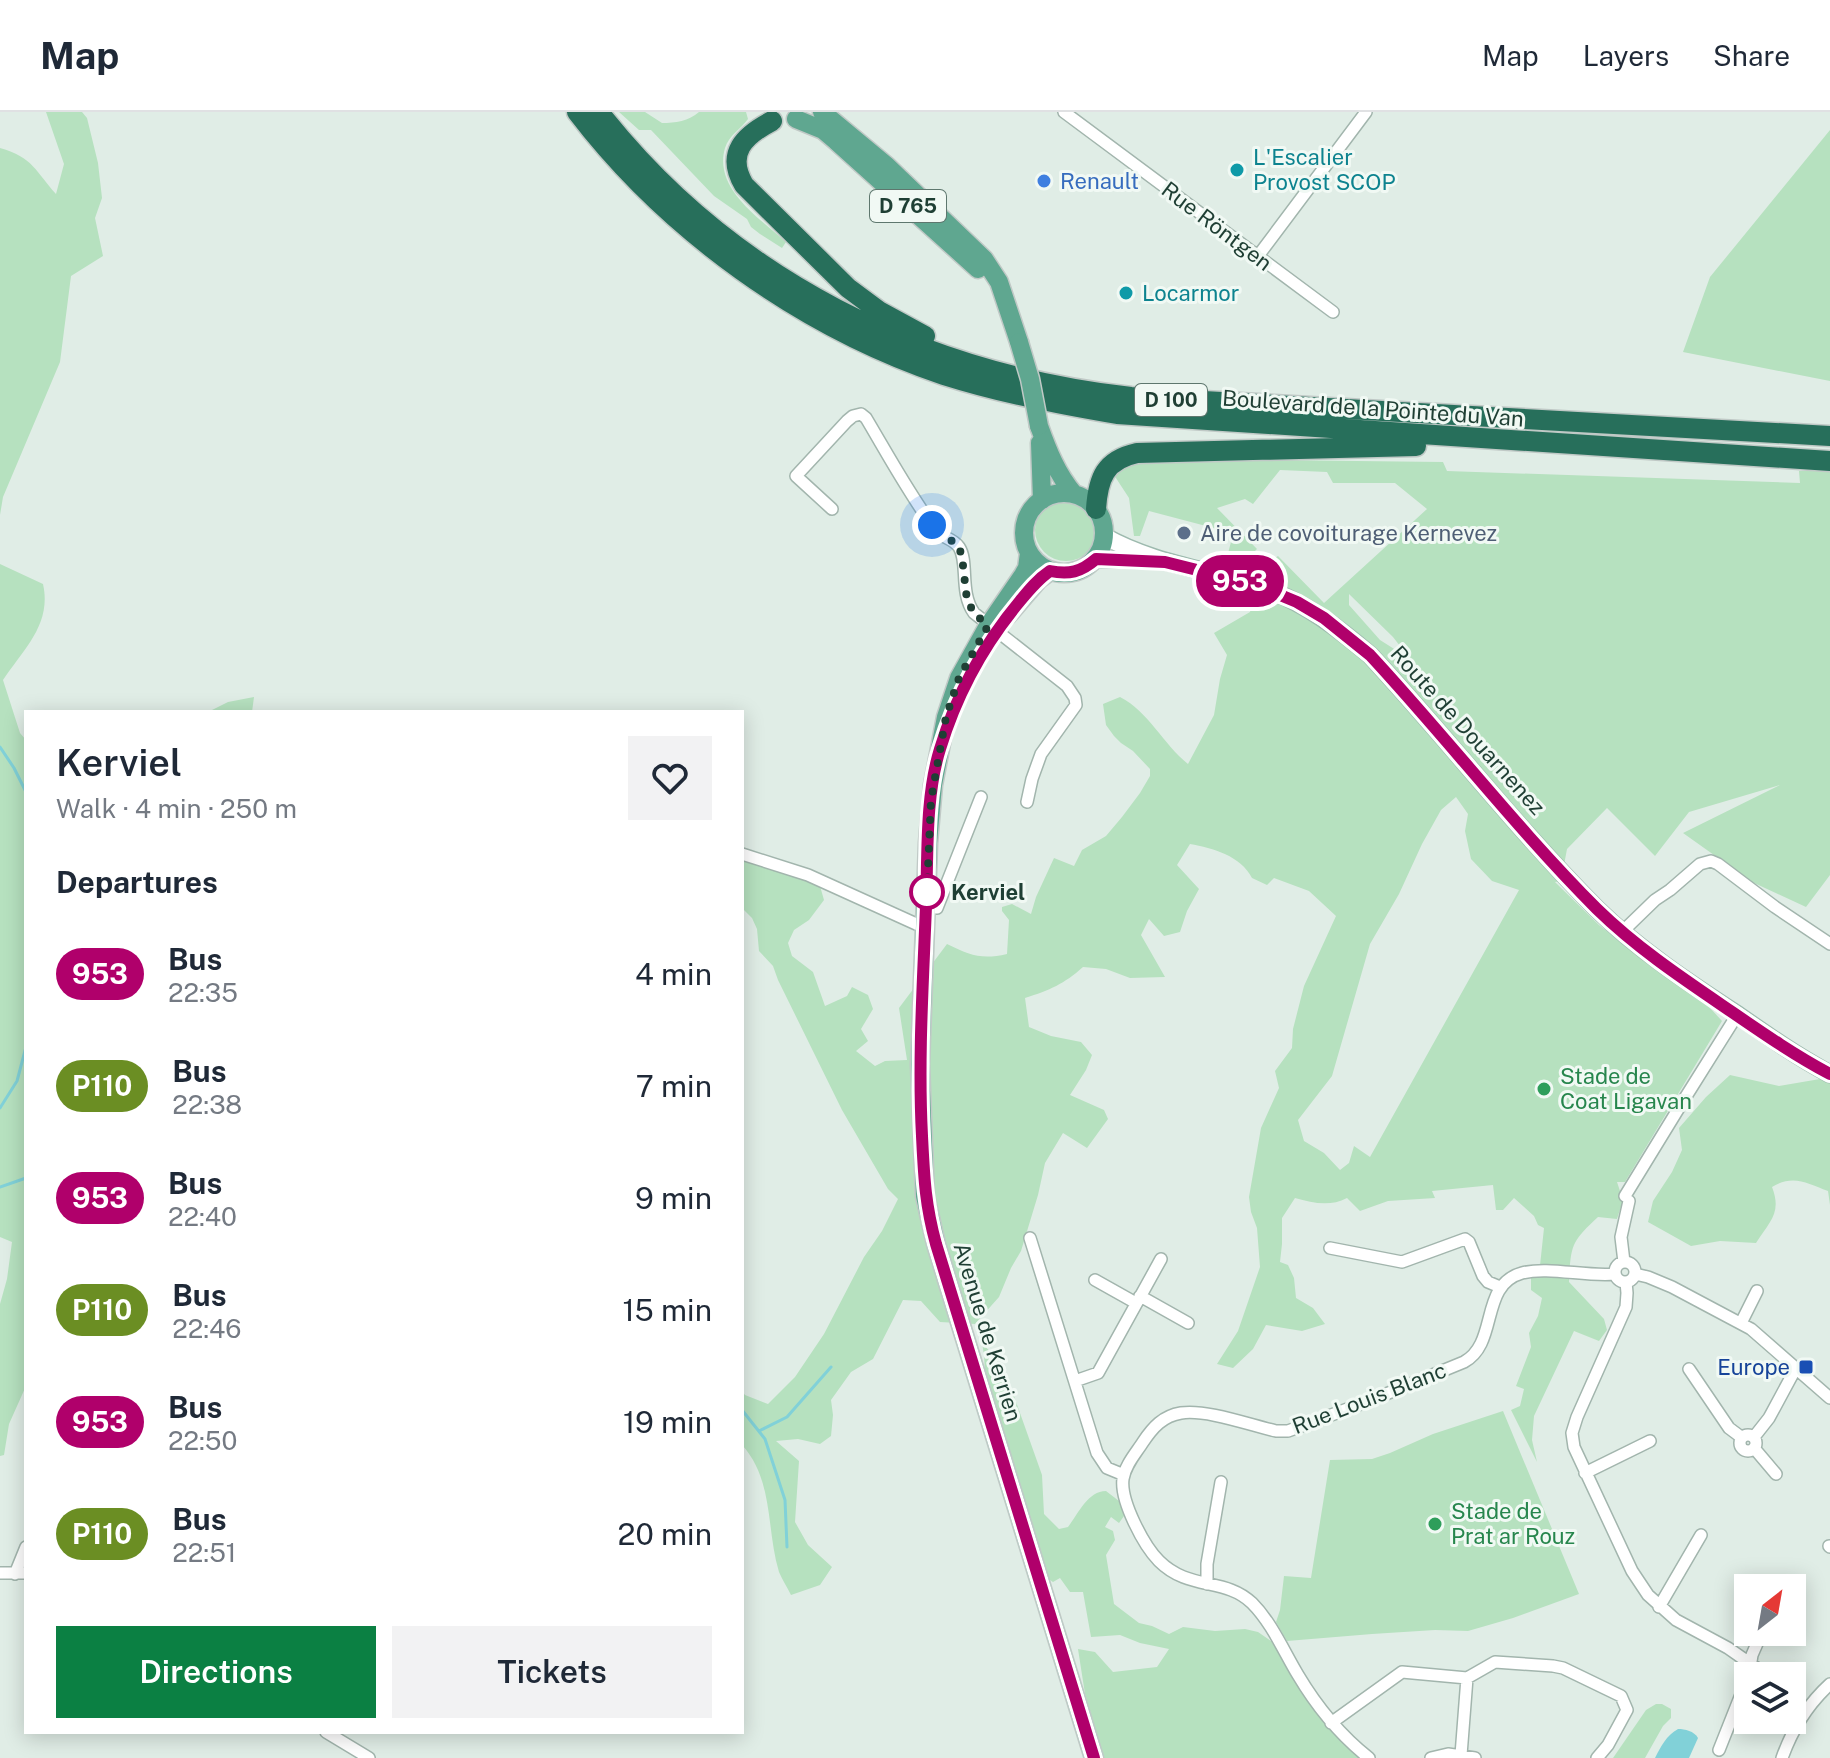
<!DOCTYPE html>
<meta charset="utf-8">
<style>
:root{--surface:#fff;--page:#f2f2f3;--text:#1f2937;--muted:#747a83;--line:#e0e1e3;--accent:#0b8043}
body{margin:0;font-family:"Public Sans",sans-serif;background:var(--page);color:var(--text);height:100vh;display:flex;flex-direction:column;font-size:30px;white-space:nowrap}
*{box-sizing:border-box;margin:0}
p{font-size:26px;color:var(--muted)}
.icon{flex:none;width:44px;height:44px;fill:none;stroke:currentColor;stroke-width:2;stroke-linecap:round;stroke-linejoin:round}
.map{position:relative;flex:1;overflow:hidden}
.panel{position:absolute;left:24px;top:598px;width:720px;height:1024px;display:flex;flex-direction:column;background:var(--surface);border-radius:0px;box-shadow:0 4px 20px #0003}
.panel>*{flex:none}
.badge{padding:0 16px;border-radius:26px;font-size:28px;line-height:52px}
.needle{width:52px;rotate:31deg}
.controls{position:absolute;left:1734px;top:1462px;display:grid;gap:16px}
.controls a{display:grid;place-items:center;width:72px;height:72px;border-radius:0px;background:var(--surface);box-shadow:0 4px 20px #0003;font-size:40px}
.you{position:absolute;width:40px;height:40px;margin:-20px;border:6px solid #fff;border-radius:50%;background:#1a73e8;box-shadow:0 0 0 12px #1a73e833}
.map>.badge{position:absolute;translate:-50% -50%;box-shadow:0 0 0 4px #fff}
h2{padding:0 32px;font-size:30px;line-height:72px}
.round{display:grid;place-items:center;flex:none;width:84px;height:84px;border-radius:0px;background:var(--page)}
.overview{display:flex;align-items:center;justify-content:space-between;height:136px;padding:0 32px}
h1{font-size:38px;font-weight:600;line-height:60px}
.button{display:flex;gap:16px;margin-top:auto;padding:16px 32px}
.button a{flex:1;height:92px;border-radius:0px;background:var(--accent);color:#fff;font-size:32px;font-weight:600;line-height:92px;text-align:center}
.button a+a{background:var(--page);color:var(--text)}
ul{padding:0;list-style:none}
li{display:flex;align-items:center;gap:24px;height:112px;padding:0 32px}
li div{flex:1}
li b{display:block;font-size:30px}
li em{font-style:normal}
li .badge{min-width:88px;font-weight:700;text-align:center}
header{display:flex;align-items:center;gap:48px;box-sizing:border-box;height:112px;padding:0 40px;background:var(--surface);border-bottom:2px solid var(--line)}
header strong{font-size:38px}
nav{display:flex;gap:44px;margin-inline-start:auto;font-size:28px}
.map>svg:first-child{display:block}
.green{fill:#b6e1bf;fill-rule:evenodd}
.water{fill:#81d1d8}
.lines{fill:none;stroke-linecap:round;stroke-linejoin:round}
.stream{stroke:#81d1d8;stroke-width:3}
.street-casing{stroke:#a2b5ad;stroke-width:14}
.secondary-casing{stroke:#9dbaae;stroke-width:19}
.primary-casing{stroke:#c0c9c6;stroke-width:21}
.highway-casing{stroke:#c0c9c6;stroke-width:23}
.street{stroke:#fff;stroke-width:11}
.secondary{stroke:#fff;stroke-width:16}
.primary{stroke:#5fa790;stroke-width:18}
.highway{stroke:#276f5b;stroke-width:20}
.primary-bridge-casing{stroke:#c0c9c6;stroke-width:21;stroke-linecap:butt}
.primary-bridge{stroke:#5fa790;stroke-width:18}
.line-casing{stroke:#fff;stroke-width:18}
.line{stroke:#b0006b;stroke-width:12}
.walk{stroke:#1f3f34;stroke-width:8;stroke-dasharray:0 14.4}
.culture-dot{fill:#0f9aa8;stroke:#f1f9f4;stroke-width:3}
.shop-dot{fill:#3f7fe0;stroke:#f1f9f4;stroke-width:3}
.service-dot{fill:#5c6f8a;stroke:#f1f9f4;stroke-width:3}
.stop-dot{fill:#fff;stroke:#b0006b;stroke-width:4}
.leisure-dot{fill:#2e9e5b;stroke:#f1f9f4;stroke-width:3}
.transit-dot{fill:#1a4fb4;stroke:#f1f9f4;stroke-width:3}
.labels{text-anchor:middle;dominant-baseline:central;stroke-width:6;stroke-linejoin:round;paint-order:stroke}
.shield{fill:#f1f9f4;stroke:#5e776e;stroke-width:2}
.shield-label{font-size:20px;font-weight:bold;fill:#1f3f34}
.culture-label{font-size:22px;fill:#0d838f;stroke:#f1f9f4;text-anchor:start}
.shop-label{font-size:22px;fill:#366cbe;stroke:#f1f9f4;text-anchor:start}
.street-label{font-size:22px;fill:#1f3f34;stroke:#f1f9f4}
.service-label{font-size:22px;fill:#4e5e75;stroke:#f1f9f4;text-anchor:start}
.stop-label{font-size:22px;font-weight:bold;fill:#1f3f34;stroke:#f1f9f4;text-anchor:start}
.leisure-label{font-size:22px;fill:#27864d;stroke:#f1f9f4;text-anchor:start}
.transit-label{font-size:22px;fill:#164399;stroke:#f1f9f4;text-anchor:end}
</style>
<header>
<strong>Map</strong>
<nav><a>Map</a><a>Layers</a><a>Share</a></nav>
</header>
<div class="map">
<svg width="1830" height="1646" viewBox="0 0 1830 1646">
<rect width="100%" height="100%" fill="#e0ede6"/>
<path class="green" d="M46,0H82L87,6L98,51L102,86L95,106L103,144L71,164L60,250L3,385L0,403V36C33,45 36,60 56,82L64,52Z
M619,0H645L662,11C675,11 689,9 699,0H746L748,7C741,17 729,23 725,36C713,77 761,107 786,130L782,136L760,122L751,115L747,107L714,84L651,18H639Z
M1830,18V269L1683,240L1710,165Z
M1192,347L1443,350L1447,359L1800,371L1799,359H1830V763L1806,795L1752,770L1683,721L1780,673L1689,700L1655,744L1607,696L1567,737L1561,769L1555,770L1599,813L1660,861L1701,886L1722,909L1625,1070H1617L1623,1088L1617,1107L1598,1105C1571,1130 1571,1133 1569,1170L1604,1207L1607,1218L1599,1229L1574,1219L1534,1304L1532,1328L1537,1350L1511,1298L1520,1294L1524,1277L1516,1274L1531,1235L1529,1221L1538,1204L1542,1186L1531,1178V1165L1539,1163L1544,1116L1538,1113L1534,1104L1514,1086L1503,1098H1496L1493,1073L1432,1079L1435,1086L1388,1089L1360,1099L1347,1086C1330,1095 1313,1091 1295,1086L1282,1106V1132L1280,1150L1288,1153L1294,1166L1296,1186L1313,1196L1325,1212L1302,1219L1266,1213L1253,1237L1233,1256L1217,1252L1238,1219L1260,1155L1257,1116L1251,1100L1249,1085L1261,1016L1279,976L1275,959L1292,936L1293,917L1304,874L1336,804L1309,779L1274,766L1267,773L1252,766C1241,744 1213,736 1190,732L1177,753L1199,777L1187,799L1180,820L1164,824L1149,807L1141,823L1165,865L1130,866L1106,857L1083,855C1064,872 1050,878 1025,886L1029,915L1051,924L1081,930L1092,943L1086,958L1070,983L1104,998L1108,1007L1087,1036L1063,1021L1045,1051L1038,1083L1021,1139L1011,1156L999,1185L975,1212L940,1210L921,1189L903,1188L873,1247L851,1260L831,1288L833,1303L831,1324L820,1332L798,1327L776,1329L799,1349L795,1410L808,1433L832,1455L820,1473L791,1483C787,1475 782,1467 779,1460C766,1417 774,1368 742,1333V1279L745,1283L768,1292L795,1265L824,1222L864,1145L882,1119L898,1087L888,1077L842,998L778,868L773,854L759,839L757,817L752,806L742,796V746L820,774L824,788L809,808L794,818L788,831L792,844L813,860L825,894L847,884L852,875L868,883L873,897L861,917L868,929L856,939L875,954L885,949L907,948L899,896L947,832C970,843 981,848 1007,842L1009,808L1002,799V795L1012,792L1031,802L1036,785L1054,746L1074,754L1082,738L1106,724L1122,705L1140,681L1150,664V657L1133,639L1121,631L1114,624L1106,613L1103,592L1120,585C1149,600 1163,632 1188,652L1214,603L1220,567L1227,543L1214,521L1250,500L1255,482L1260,480C1259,464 1263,452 1278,444L1324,491L1427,397L1395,371H1333L1327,360L1280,358L1253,392L1245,387L1217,396L1257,437L1237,457L1227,445L1231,430L1225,419L1149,399L1140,424H1134L1129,386L1112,360L1127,352ZM1349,482L1393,525L1410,547L1380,528L1349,493ZM1456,685L1468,702L1465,719L1471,747L1492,769L1519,778L1370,1045L1354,1034L1349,1051L1340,1058L1324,1041L1304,1029L1298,1008L1332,964L1370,832L1399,782L1422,732L1441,698Z
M1035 418a31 31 0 1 1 62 0a31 31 0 1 1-62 0Z
M0,452L43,472C52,512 24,537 3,568L20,621L26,628V1274L9,1312L4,1343L0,1344V1192L7,1167L12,1130L0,1125Z
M254,585L252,600H208L228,590Z
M1730,963L1779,974L1820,967L1830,971V1093L1828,1079C1807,1071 1793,1062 1772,1075C1782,1101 1770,1109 1756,1131L1720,1129L1691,1134L1648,1110L1653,1089L1672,1060L1682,1038L1679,1016L1706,985Z
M982,1231L996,1246L1014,1284L1042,1363L1044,1402L1059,1417L1068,1415C1078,1402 1088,1379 1106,1379L1119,1389L1124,1404L1119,1411L1111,1405L1105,1415L1113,1419L1115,1428L1106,1443L1114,1492L1139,1511L1152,1514L1169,1522L1183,1515L1215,1519L1245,1517L1258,1520L1271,1529L1287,1554L1363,1646H1104L1085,1582L1078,1537L1095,1540L1113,1560L1157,1555L1169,1537L1140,1531L1120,1523L1091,1525L1083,1480H1070L1060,1466L1053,1470L1044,1464L986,1279L984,1243Z
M1503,1299L1579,1482L1513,1506L1468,1519L1435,1518L1372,1522L1287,1529L1276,1510L1280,1498L1284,1464L1311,1466L1330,1348L1372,1347L1390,1341L1433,1322Z
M1656,1592H1662L1671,1597V1606L1663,1614L1645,1646H1613L1646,1598Z"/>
<path class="water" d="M1678,1617C1685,1617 1694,1619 1698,1626L1689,1646H1655C1661,1634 1666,1624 1678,1617Z"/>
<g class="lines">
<path class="stream" d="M0,635L14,656L26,680
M26,794V819
M0,996L17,969L26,935
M0,1075L26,1066
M742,1298L765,1327L785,1388L787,1435
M759,1319L787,1305L831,1255"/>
<defs>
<path id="street" d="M1064,0L1333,200
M1258,144L1366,0
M832,397L796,364L847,309L853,304L861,302L866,306C888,343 909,382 935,417C941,426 953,426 959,435C969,450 959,480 974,501L1067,574L1075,586L1076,593L1041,642L1032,667L1027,690
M742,742L808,763L925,816
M926,795L937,796L981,685
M1622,820L1655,788L1670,778L1700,752L1711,749L1718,752L1775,795L1830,832
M1625,1084L1685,986L1737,903
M1030,1126L1097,1341L1107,1356L1124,1363
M1330,1136L1402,1150L1465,1127L1469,1130L1483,1164L1488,1170L1500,1175
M1615 1160a10 10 0 1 1 20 0a10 10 0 1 1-20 0Z
M1624,1150L1621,1125L1629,1089
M1635,1162L1648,1165L1672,1175L1751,1217L1830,1286
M1095,1168L1136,1191
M1626,1170L1627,1181L1626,1195L1577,1305L1572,1321L1574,1335L1632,1459L1648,1483L1676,1508L1728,1536L1768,1564
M1140,1184L1188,1211
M1741,1211L1757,1179
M1689,1257L1729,1316L1741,1325
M1075,1269L1098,1261L1161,1147
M1740 1331a8 8 0 1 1 16 0a8 8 0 1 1-16 0Z
M1754,1325L1769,1306L1796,1256
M1754,1336L1776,1362
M1585,1361L1650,1329
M1829,1434L1830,1435
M0,1461H26
M15,1462L26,1435
M1207,1472V1452L1221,1370
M1659,1495L1701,1423
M1750,1556L1752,1543L1762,1520
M1792,1585L1807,1598
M1331,1611L1402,1560L1467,1566
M326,1620L369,1646
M1719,1638L1748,1565
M1461,1643L1467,1566L1495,1550L1553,1554L1563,1556L1621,1584L1627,1598L1608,1633L1597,1646
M1369,1646C1340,1623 1317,1595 1298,1563C1284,1540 1272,1511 1252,1491C1225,1465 1189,1479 1159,1449C1144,1434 1120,1389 1123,1367C1125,1353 1136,1341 1143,1330C1153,1315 1163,1304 1181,1301C1206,1297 1250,1313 1276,1319H1288L1369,1289L1464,1250C1499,1231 1479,1173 1522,1161C1548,1154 1586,1165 1615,1162
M1431,1646L1448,1642L1475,1646
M1782,1646C1792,1618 1808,1592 1830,1572"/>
<path id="secondary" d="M1104,424C1155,453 1213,458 1267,477C1307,492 1338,516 1370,543C1447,626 1517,717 1597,797C1639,838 1689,871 1738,903C1768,924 1798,945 1830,962
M1096,447L1146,448"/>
<path id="primary" d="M822,0L887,54L984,147L999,170L1019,230
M796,7L823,18L836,29L978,157
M1039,314C1048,339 1057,362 1074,382
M1040,331L1042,388
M1024 421a40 40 0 1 1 80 0a40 40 0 1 1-80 0Z
M1029,441L1027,456L1023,463L988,514L959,566L946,605L933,673L928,731L920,952L925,1084L936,1132L1094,1646
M1007,504L1039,467L1050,459"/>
<path id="highway" d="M577,0C668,119 802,215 944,263C1001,281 1059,292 1117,302L1830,349
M599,0C731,168 921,261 1131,285L1830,324
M772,9C745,23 725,41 744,73L848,176L879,199L925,224
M1096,397C1098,366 1105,348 1137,341L1416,334"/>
</defs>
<use href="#street" class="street-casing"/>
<use href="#secondary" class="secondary-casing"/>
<use href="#primary" class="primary-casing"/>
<use href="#highway" class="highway-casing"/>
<use href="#street" class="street"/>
<use href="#secondary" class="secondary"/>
<use href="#primary" class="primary"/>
<use href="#highway" class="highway"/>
<defs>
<path id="primary-bridge" d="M1019,230L1030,267L1039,314"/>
</defs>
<use href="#primary-bridge" class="primary-bridge-casing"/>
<use href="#primary-bridge" class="primary-bridge"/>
</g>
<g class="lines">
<defs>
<path id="line" d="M1094,1646L936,1132C925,1092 924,1064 922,1024C918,947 923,871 926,794C928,744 925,685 940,637C956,584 984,532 1020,489C1029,478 1038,467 1050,459C1069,463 1081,460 1096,447L1165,450L1237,468L1268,478L1297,490L1324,506L1370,543C1447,626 1517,717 1597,797C1638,837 1685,868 1732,900C1764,922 1796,944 1830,962"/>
</defs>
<use href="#line" class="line-casing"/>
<use href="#line" class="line"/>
<path class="walk" d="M927,780L931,688L946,605L959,566L988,514L974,501L967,488L962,445L959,435L952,429L942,425L932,413"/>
</g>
<g class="culture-dot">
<circle cx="1237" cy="58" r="8"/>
<circle cx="1126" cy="181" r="8"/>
</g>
<circle class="shop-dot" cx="1044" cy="69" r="8"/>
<circle class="service-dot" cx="1184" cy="421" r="8"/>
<circle class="stop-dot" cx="927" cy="780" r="16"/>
<g class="leisure-dot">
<circle cx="1544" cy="977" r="8"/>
<circle cx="1435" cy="1412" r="8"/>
</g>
<rect class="transit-dot" x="1798" y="1247" width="16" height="16" rx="4"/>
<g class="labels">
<g class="shield">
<rect x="870" y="78" width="76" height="32" rx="6"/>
<rect x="1135" y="272" width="72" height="32" rx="6"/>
</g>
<g class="shield-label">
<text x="908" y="94">D 765</text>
<text x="1171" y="288">D 100</text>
</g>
<g class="culture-label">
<text x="1253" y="45">L'Escalier<tspan x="1253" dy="25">Provost SCOP</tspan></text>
<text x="1142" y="181">Locarmor</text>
</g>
<g class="shop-label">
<text x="1060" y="69">Renault</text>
</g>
<g class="street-label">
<text transform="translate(1217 114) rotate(37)">Rue Röntgen</text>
<text transform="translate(1373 296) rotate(4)">Boulevard de la Pointe du Van</text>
<text transform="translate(1468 618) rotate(48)">Route de Douarnenez</text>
<text transform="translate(988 1220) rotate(73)">Avenue de Kerrien</text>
<text transform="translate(1369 1286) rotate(-21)">Rue Louis Blanc</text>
</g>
<g class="service-label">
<text x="1200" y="421">Aire de covoiturage Kernevez</text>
</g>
<g class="stop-label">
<text x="951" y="780">Kerviel</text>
</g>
<g class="leisure-label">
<text x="1560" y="964">Stade de<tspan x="1560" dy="25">Coat Ligavan</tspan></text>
<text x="1451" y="1399">Stade de<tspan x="1451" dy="25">Prat ar Rouz</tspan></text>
</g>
<g class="transit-label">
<text x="1790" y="1255">Europe</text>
</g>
</g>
</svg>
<div class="controls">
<a><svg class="needle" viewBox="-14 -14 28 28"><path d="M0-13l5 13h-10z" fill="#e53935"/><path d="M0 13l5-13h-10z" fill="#747a83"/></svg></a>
<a><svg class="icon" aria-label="layers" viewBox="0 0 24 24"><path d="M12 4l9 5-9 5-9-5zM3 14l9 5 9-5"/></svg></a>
</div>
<div class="you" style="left:932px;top:413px"></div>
<b class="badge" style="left:1240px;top:469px;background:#b0006b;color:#fff">953</b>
<section class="panel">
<div class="overview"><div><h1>Kerviel</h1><p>Walk · 4 min · 250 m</p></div><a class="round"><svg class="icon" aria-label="heart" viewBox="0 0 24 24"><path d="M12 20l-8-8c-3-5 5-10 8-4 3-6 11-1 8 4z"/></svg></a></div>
<h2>Departures</h2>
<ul>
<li><span class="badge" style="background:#b0006b;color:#fff">953</span><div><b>Bus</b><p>22:35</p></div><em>4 min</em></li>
<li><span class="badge" style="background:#6b8e23;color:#fff">P110</span><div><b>Bus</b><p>22:38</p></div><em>7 min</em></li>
<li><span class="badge" style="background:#b0006b;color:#fff">953</span><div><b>Bus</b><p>22:40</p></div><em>9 min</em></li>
<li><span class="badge" style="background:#6b8e23;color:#fff">P110</span><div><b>Bus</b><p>22:46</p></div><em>15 min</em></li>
<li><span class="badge" style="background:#b0006b;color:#fff">953</span><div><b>Bus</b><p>22:50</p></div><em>19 min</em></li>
<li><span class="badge" style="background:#6b8e23;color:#fff">P110</span><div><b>Bus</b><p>22:51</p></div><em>20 min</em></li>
</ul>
<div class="button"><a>Directions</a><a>Tickets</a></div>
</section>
</div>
